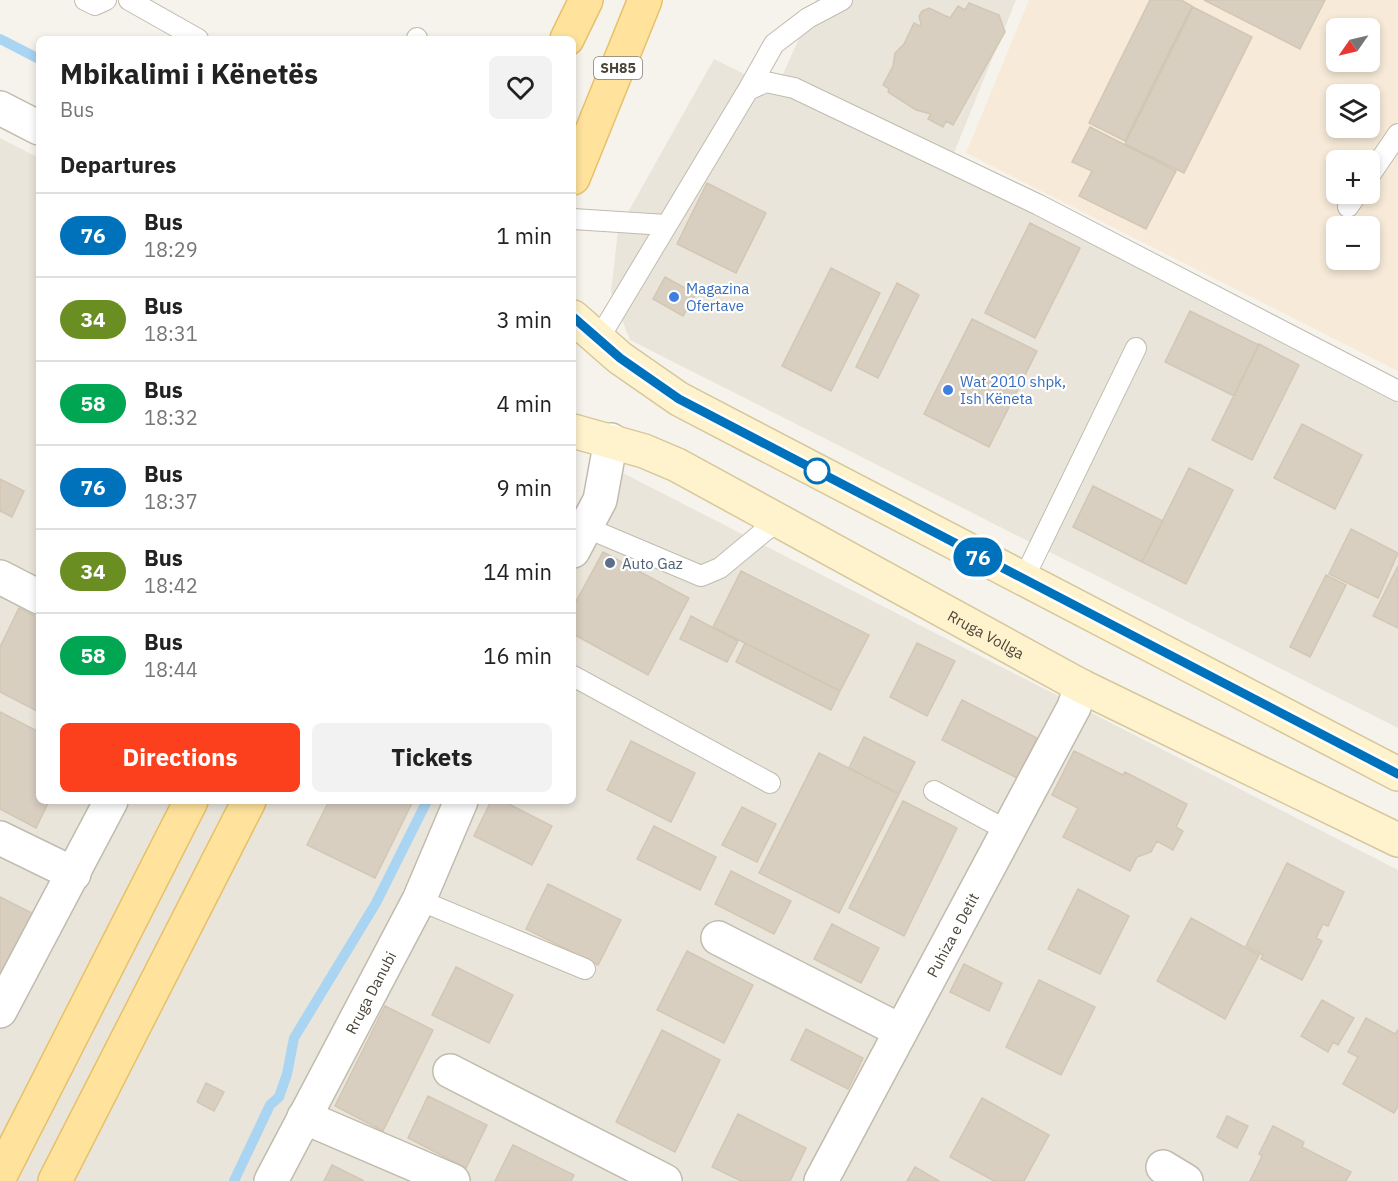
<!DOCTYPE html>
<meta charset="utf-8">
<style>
:root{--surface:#fff;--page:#f2f2f2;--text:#222;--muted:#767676;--line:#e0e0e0;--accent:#fc3f1d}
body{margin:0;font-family:"IBM Plex Sans",sans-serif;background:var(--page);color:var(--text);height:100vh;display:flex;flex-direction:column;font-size:22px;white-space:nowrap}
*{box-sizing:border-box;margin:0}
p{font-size:20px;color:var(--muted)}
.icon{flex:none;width:33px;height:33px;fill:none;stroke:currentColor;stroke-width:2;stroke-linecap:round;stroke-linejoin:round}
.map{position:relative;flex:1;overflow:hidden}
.sheet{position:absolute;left:36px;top:36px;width:540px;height:768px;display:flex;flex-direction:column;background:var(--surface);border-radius:9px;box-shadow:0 3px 9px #0003}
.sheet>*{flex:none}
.badge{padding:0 12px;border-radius:20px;font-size:21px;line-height:39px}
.needle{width:39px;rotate:236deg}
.fabs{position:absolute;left:1326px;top:18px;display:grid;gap:12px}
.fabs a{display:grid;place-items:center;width:54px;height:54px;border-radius:9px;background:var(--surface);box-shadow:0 3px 9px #0003;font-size:30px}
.map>.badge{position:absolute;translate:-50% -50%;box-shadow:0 0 0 3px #fff}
h2{padding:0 24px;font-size:22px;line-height:54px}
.round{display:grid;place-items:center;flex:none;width:63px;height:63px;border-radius:9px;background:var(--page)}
.overview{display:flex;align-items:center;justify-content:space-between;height:102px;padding:0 24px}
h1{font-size:28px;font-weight:700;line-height:45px}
.cta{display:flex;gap:12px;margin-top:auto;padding:12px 24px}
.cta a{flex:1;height:69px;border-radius:9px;background:var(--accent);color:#fff;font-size:24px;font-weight:700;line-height:69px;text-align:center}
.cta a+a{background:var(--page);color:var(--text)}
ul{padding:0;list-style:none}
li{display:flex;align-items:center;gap:18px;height:84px;padding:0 24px;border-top:2px solid var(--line)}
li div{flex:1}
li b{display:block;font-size:22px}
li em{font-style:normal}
li .badge{min-width:66px;font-weight:700;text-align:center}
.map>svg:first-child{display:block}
.residential{fill:#eae5da}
.commercial{fill:#f7ead8;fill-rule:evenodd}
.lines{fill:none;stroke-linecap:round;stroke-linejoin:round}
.stream{stroke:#a9d4f2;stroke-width:10}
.building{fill:#d8cfc1;stroke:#d3c7b4;stroke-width:1.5}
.service-casing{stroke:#c2bbae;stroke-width:22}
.minor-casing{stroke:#c2bbae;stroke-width:36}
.secondary-casing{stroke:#d6c79b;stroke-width:36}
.primary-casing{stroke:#e6c16a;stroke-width:36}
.service{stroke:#fff;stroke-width:20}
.minor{stroke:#fff;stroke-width:33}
.secondary{stroke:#fff3cd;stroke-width:33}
.primary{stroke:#ffe39c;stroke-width:33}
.line-casing{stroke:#fff;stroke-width:14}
.line{stroke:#0072bc;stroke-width:9}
.shop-dot{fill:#3f7fe0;stroke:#fff;stroke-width:2}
.stop-dot{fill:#fff;stroke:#0072bc;stroke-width:3}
.service-dot{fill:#5c6f8a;stroke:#fff;stroke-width:2}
.labels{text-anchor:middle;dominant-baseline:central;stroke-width:4.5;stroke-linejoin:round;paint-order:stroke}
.shield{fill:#fff;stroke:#817c74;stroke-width:1.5}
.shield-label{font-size:14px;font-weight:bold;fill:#4b4439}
.shop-label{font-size:15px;fill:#366cbe;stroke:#fff;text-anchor:start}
.service-label{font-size:15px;fill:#4e5e75;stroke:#fff;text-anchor:start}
.street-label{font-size:15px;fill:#4b4439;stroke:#fff}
</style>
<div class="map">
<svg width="1398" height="1181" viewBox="0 0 1398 1181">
<rect width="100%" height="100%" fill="#f6f3ec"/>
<path class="residential" d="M816,0H1016L949,165L1398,403V728L630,340L611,292L618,230L714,59L776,90Z
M0,138L39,158V801H573V548L617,470L1398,870V1181H0Z"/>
<path class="commercial" d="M1029,0H1398V371L966,153ZM1336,28H1370V62H1336ZM1336,94H1370V128H1336ZM1336,160H1370V194H1336ZM1336,226H1370V260H1336Z"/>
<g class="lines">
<path class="stream" d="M0,39L39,59
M234,1181L270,1105L279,1097L287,1074L294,1038L376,903L427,801"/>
</g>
<path class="building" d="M1150,0H1181L1192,6L1125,141L1089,123Z
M1204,0H1325L1300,49Z
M969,3L999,15L1005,32L953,125L946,121L943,127L928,119L931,114L916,110L888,92L889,89L883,85L893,66L895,53L904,44L914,23L920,26L921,24L919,16L922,11L929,8L950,18L958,6L965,10Z
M1193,7L1252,37L1184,173L1125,144Z
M1090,127L1176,171L1146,229L1079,196L1092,171L1072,162Z
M707,183L766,213L736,273L677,244Z
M1030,223L1080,248L1035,338L985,313Z
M831,268L880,293L831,391L782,366Z
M665,277L696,294L683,316L653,299Z
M897,283L919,295L878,378L856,367Z
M1190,311L1259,345L1234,396L1165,362Z
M972,319L1037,351L989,447L924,414Z
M1259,344L1299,365L1252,460L1212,440Z
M1302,424L1362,455L1335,509L1274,478Z
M1189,468L1233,490L1186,584L1142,562Z
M0,479L24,491L12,517L0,511Z
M1093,486L1163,521L1142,562L1073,527Z
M1351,529L1398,553L1378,598L1329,574Z
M603,552L689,598L648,675L573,634V607Z
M1398,566V628L1373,616Z
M741,571L869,635L840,691L713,627Z
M1326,575L1346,585L1310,657L1290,647Z
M19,608L39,618V712L0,692V647Z
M691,616L738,641L727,662L680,639Z
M745,643L840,691L831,710L736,662Z
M917,643L955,661L927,716L890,697Z
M962,700L1037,738L1017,778L942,740Z
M0,712L39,732V801H49L36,828L0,809Z
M864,737L915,762L899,794L849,768Z
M631,741L695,773L671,822L607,790Z
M1074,751L1123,775L1125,772L1187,804L1176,827L1183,831L1173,850L1157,841L1151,852L1137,857L1130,871L1063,837L1078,808L1052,795Z
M819,753L899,794L839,913L759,873Z
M329,801H408L412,803L375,878L307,845Z
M491,801H503L552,826L532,865L474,836Z
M903,801L957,828L904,936L849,908Z
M742,807L776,824L757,862L722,845Z
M654,826L716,857L700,890L637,859Z
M1287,863L1344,892L1328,926L1323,924L1316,938L1322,941L1302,980L1261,959L1263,955L1246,946Z
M731,871L791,901L774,934L715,904Z
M548,884L621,920L598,965L526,929Z
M1078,889L1129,916L1100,974L1048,949Z
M0,897L32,913L0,975Z
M1191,918L1259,955L1225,1019L1157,981Z
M832,924L879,948L861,983L814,959Z
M687,951L753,985L724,1043L657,1010Z
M964,964L1002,983L989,1011L950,992Z
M456,967L513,995L489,1043L432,1015Z
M1039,980L1095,1007L1061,1075L1006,1047Z
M1322,1000L1354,1018L1338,1045L1333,1042L1328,1052L1301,1036Z
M385,1006L433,1030L383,1131L335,1106Z
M1366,1018L1395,1034L1398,1030V1106L1394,1113L1343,1084L1358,1057L1348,1052Z
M806,1029L863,1058L848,1089L791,1060Z
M662,1030L720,1060L675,1152L616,1122Z
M206,1083L224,1092L214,1111L197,1102Z
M428,1096L487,1125L466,1168L408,1138Z
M982,1098L1049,1135L1024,1181H994L950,1157Z
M738,1114L806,1148L790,1181H741L712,1167Z
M1227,1116L1248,1126L1237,1148L1217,1137Z
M1273,1126L1304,1142L1302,1147L1351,1172L1346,1181H1250L1262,1156L1259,1154Z
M513,1145L574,1175L571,1181H495Z
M332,1165L364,1181H324Z
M915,1167L939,1181H907Z"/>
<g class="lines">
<defs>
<path id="service" d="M85,0L95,5L106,0
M129,0L198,39
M417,39V38
M748,90L774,44L808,18L842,0
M1370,175L1398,134
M1348,207L1357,194
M573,219L666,225
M598,340L748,90L766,82L794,88L1039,205L1398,391
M585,527L701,576L720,568L778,520
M1023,580L1136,348
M573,676L770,783
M934,791L1008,831
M419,900L585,969"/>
<g id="minor">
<path d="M0,108L39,128"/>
<path d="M573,551L600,500L611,440"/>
<path d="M0,577L39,597"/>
<path d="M0,838L74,874"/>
<path d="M718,938L901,1031"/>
<path d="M0,1011L111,801"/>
<path d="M450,1071L665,1181"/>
<path d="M304,1117L453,1181"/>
<path d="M1163,1167L1186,1181"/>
<path id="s1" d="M271,1181L419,900L461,801"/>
<path id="s2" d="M821,1181L1074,707L1081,686"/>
</g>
<g id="secondary">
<path d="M573,317L620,358L679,399L1398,774"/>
<path id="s3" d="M573,431L644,451L677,465L1081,686L1398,840"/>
</g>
<path id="primary" d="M567,39L586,0
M573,178L645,0
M0,1176L191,801
M55,1181L249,801"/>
</defs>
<use href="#service" class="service-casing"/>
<use href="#minor" class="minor-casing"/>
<use href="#secondary" class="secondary-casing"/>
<use href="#primary" class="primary-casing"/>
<use href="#service" class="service"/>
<use href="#minor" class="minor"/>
<use href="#secondary" class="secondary"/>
<use href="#primary" class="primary"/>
</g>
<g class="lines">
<defs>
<path id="line" d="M573,317L620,358L679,399L1398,774"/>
</defs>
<use href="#line" class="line-casing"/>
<use href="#line" class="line"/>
</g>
<g class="shop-dot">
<circle cx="674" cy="297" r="6"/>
<circle cx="948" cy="390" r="6"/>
</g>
<circle class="stop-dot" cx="817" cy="471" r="12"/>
<circle class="service-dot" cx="610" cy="563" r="6"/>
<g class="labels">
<rect class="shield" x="594" y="57" width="48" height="22" rx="4.5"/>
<g class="shield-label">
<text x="618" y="68">SH85</text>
</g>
<g class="shop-label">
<text x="686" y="288">Magazina<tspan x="686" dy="17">Ofertave</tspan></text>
<text x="960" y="381">Wat 2010 shpk,<tspan x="960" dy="17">Ish Këneta</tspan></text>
</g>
<g class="service-label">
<text x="622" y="563">Auto Gaz</text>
</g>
<g class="street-label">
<text stroke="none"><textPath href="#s3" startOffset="462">Rruga Vollga</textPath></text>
<text stroke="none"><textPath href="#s2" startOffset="279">Puhiza e Detit</textPath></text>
<text stroke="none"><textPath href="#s1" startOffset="213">Rruga Danubi</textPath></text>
</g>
</g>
</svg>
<div class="fabs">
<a><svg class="needle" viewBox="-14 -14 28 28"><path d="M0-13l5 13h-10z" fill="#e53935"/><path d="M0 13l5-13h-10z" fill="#767676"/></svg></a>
<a><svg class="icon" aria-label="layers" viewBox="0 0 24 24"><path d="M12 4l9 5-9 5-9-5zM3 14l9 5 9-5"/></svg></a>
<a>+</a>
<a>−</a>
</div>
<b class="badge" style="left:978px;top:557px;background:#0072bc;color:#fff">76</b>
<section class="sheet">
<div class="overview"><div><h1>Mbikalimi i Kënetës</h1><p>Bus</p></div><a class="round"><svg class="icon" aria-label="heart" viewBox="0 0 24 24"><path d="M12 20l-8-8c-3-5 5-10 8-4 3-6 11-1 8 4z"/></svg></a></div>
<h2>Departures</h2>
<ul>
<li><span class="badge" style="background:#0072bc;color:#fff">76</span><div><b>Bus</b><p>18:29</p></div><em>1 min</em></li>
<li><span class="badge" style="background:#6b8e23;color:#fff">34</span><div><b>Bus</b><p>18:31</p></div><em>3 min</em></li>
<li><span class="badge" style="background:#00a651;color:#fff">58</span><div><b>Bus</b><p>18:32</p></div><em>4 min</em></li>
<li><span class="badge" style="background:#0072bc;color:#fff">76</span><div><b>Bus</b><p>18:37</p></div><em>9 min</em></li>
<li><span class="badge" style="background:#6b8e23;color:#fff">34</span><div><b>Bus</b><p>18:42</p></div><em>14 min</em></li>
<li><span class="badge" style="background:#00a651;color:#fff">58</span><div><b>Bus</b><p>18:44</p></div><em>16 min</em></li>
</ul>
<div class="cta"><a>Directions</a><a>Tickets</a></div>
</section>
</div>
